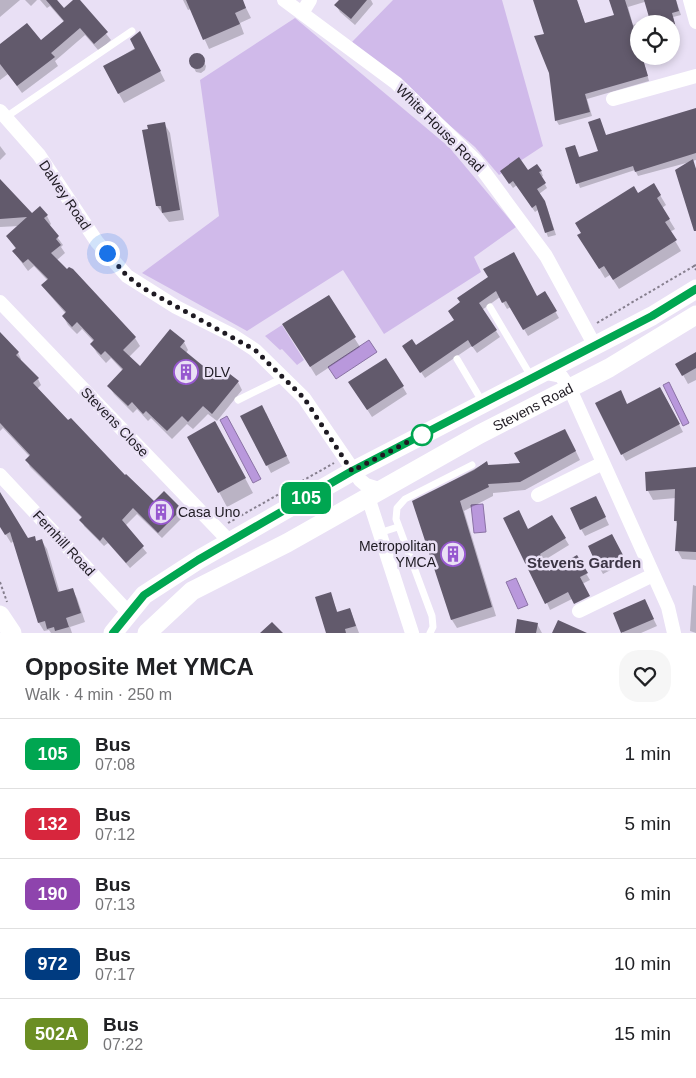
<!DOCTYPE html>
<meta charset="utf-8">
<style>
:root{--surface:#fff;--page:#f6f6f6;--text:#202124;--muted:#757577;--line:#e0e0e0}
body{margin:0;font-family:Arial,sans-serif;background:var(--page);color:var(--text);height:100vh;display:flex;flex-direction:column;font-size:19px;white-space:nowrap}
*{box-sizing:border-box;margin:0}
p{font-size:16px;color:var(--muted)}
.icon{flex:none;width:28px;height:28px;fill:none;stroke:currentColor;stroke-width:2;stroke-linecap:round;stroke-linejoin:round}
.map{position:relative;height:633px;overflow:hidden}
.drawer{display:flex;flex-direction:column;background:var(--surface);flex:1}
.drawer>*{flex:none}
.badge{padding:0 10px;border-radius:8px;font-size:18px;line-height:32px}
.buttons{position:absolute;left:630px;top:15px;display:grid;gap:10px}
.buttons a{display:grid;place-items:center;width:50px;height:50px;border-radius:50%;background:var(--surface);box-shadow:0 2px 8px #0003;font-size:25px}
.you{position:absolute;width:25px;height:25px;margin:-12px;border:4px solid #fff;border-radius:50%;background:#1a73e8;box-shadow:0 0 0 8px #1a73e833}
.map>.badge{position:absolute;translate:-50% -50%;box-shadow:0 0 0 2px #fff}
.round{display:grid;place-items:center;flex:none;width:52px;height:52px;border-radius:20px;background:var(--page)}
.head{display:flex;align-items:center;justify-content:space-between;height:85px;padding:0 25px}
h1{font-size:24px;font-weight:800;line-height:38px}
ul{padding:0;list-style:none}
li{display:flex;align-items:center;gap:15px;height:70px;padding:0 25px;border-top:1px solid var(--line)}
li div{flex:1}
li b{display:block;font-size:19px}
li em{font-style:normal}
li .badge{min-width:55px;font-weight:700;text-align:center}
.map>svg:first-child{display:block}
.green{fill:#d0baea}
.water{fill:#b998dc;stroke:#8a72a4}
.shadow{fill:#0003}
.building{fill:#625a6c}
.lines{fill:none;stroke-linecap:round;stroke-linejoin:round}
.path{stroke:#867f8e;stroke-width:2;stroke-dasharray:2.5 2.5;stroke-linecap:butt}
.lane{stroke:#fff;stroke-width:7}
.street{stroke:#fff;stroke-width:14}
.secondary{stroke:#fff;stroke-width:19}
.line-casing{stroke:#fff;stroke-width:11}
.line{stroke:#00a651;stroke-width:8}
.walk{stroke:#1e1a22;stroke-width:5;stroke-dasharray:0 9}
.stop-dot{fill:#fff;stroke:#00a651;stroke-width:2.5}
.labels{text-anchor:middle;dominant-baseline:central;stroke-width:5;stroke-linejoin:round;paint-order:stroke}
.street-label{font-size:14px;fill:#1e1a22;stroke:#e9e0f5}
.poi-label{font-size:14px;fill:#1e1a22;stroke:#e9e0f5;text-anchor:start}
.neighbourhood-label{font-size:15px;font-weight:bold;fill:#3b3444;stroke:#e9e0f5}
</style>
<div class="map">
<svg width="696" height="633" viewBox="0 0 696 633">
<rect width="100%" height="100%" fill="#e9e0f5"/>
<path class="green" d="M393,0H502L543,146L499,175L475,147L352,42Z
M295,18L449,147L516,227L474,257L481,272L384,334L343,270L247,331L142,273L219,216L200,80Z
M282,325L304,360L297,365L282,349L280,350L265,336Z"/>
<path class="water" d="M369,340L377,352L336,379L328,367Z
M669,382L689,423L683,426L663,385Z
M227,416L261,479L253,483L220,420Z
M483,504L486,532L474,533L471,505Z
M516,578L528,605L518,609L506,582Z"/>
<path class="shadow" d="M0,0H20L0,17Z
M25,0H37L31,6Z
M40,0H57L64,10L75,0H79L111,40L99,51L85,35L55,61L58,66L22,93L8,74L0,80V45L41,42L64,22L50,6L47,8Z
M183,0H242L251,18L240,23L244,34L209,49L191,9L188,10Z
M340,0H371L373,4L355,25L340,12L336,5Z
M534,0H577L585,24L615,16L610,0H651L628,7L633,25L651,19L667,0H676L681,15L673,17L679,37L671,40V24H639V56H642L649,81L587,99L592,116L559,125L556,120L545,35Z
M145,42L165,81L124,103L104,67Z
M200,55L206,66L205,70L201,73L196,72L191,62L192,58Z
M696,110V160L692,161L696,169V231L690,162L638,176L635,170L580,188L566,149L575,146L580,158L599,152L600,119L606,137Z
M164,123L170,133L184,220L169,222L157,206L144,131Z
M0,146L6,154L0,160Z
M541,171L543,176L541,177L547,188L539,194L547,207L556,235L548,237L538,210L535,212L517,185L513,188L504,175Z
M0,181L32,215L47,216L51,224L49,226L63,245L61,247L65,253L57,260L135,338L140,346L129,357L140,368L184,342L188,350L186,353L219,381L238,382L242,390L217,421L208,414L193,429L187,424L172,439L151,418L148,421L137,409L133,413L114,394L109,386L123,371L111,358L106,363L97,353L92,345L94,342L82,329L77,334L68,325L63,316L66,314L42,286L48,281L34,266L28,271L19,259L14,251L16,249L7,236L19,226L0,227Z
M654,185L666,205L662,208L675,229L670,232L681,251L619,289L610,275L605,278L585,245L638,195Z
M490,278L537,297L545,293L559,318L528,336L511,307L507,309L500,297L482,310L500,337L477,353L472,346L425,378L408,353L455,320Z
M328,296L360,347L316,376L290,334Z
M0,334L18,353L21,359L20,361L38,379L41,385L37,389L125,477L154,503L181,510L184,516L162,538L137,514L125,526L147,553L130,568L108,543L104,546L84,526L82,518L30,467L27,460L30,457L3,428L0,431Z
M696,353V380L688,384L677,364Z
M386,359L407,394L372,417L354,389Z
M664,395L683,432L626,461L622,454L627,405Z
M266,413L290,463L271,473L242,416Z
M223,437L253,493L227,507L219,492Z
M570,439L580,460L525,490L493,493V496L464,511L496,616L457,628L452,620L414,502L487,462L489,466L522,464Z
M696,468V560L682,559L677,550L678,526L675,520L676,498L653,500L648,491Z
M0,494L27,540L34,537L37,542L41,540L47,549L60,593L72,589L77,598L85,622L70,627L72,633H51L49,630L44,631L39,623L14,541L11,543L0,525Z
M599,504L609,525L585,536L581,529Z
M551,516L569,545L543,561L549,572L576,557L590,580L582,584L572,599L550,610L547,603L528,531Z
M612,535L626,562L603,574L599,567Z
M693,585L696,586V633L690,631Z
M330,594L338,613L350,609L359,633H327Z
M648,608L657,626L641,633H623L614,614Z
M537,624L542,633H516Z"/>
<path class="building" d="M46,0H57L64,8L73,0H80L108,32L94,44L80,28L51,53L55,57L17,86L0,64V44L27,23L41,40L64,21Z
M186,0H243L246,8L235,13L240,24L203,40Z
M339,0H367L351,19L334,5Z
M533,0H577L585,23L614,15L609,0H625L639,45V56H642L648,76L585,94L590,112L555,121L549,73L534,36L544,34Z
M644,0H676L679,11L672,13L675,24H651Z
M140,31L161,71L118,94L103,66L135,49L130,39Z
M189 61a8 8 0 1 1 16 0a8 8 0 1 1-16 0Z
M696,108V153L635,172L633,166L576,184L565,148L575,145L579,157L598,151L588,122L600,118L606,135Z
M165,122L180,210L162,213L161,206H156L142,130L148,129L147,125Z
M519,157L528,170L537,164L542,171L539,172L546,183L537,189L545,201L554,230L545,233L536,205L532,208L513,181L509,184L500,171Z
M693,159L696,169V231H694L675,170Z
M0,179L32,213L40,206L48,215L44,218L59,236L56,239L61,245L51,253L67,269L69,267L73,269L136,337L123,350L140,366L170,329L185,341L180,347L219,379L226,371L239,381L212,414L203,406L188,422L182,416L167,431L146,411L143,414L132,402L128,406L107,386L123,369L105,351L101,355L90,344L94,340L77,322L72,327L62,316L66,312L41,285L48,279L28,259L23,263L12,251L16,248L6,236L27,217L0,219Z
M654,183L661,195L657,198L670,219L665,222L677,240L613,280L604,266L599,269L577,235L581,233L575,223L634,186L638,193Z
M514,252L537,296L545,291L557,311L523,330L506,301L502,303L496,291L479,303L497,330L472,347L468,340L420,373L402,346L412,339L416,345L454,320L448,311L460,302L457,298L488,277L483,269Z
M329,295L356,337L310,367L282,324Z
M0,332L19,352L16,355L39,378L33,383L68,420L71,418L125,475L126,474L154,501L164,491L182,509L158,533L133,508L122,520L144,546L126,563L103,537L100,541L79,520L82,517L25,460L30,455L0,423Z
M696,352V368L682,376L675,364Z
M386,358L404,386L367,410L348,382Z
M660,387L680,424L621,455L595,403L621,390L627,404Z
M262,405L287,456L266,466L240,416Z
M215,421L246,478L218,493L187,437Z
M565,429L576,451L520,482L488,484L489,487L460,501L492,607L451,620L412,501L474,470L487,461L488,465L520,463L514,453Z
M696,467V552L675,551L677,521H674L675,489L646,491L645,472Z
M0,492L28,538L35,536L36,541L42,539L58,592L73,588L81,613L66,618L69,627L55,631L54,627L47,629L45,621L38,623L10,532L5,535L0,527Z
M596,496L606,517L580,530L570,508Z
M519,510L528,529L552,515L566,538L540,554L549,571L577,555L588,573L580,577L590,596L574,604L568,592L545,604L503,518Z
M612,534L623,555L598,568L588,546Z
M331,592L337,612L350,608L356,626L345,629L346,633H326L315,597Z
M645,599L654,619L621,633L613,613Z
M517,619L538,623L536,633H515Z
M558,620L587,633H552Z
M272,622L283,633H260Z"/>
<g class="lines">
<path class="path" d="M696,265L694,266L696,270
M597,323L694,266
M228,523L334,463
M0,582L7,602"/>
<path class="lane" d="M6,117L132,31
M490,307L532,378
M457,359L483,403
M238,400L283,378
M379,533L398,527
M430,633L433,627L432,616L396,519L397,508L405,499L472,465"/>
<path class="street" d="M284,0L396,83L476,161L546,256L595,346
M690,0L696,22
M302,13L310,0
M613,99L696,76
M0,111L39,155L97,242L127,276L176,307L232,335L255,350L304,398L360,480L366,485L382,490
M0,302L230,542
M546,373L561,376L570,389L668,607L674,633
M0,475L128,612
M538,495L603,463
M368,497L412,633
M579,611L653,575"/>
<g class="secondary">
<path d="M0,615L12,633"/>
<path d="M113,633L144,595L198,560L353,471L652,316L696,289"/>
<path id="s1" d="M147,633L192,591L287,543L480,434L609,368L696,315"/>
</g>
</g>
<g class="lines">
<defs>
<path id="line" d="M113,633L144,595L198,560L352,471L652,316L696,289"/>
</defs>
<use href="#line" class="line-casing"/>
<use href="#line" class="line"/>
<path class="walk" d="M107,253L127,276L143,288L255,350L304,398L352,471L427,432L422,435"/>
</g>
<defs>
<symbol id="building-ring" viewBox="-11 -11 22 22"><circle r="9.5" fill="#e9e0f5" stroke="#9758cf" stroke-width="1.5"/><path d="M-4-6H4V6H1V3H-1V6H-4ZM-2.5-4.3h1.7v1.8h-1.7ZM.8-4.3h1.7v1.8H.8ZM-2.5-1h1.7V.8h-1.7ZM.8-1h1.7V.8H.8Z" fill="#9758cf"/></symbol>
</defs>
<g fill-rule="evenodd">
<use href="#building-ring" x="172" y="358" width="28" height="28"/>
<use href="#building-ring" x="147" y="498" width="28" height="28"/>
<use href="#building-ring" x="439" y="540" width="28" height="28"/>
</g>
<circle class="stop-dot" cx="422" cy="435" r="10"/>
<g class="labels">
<g class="street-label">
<text transform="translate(440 128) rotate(45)">White House Road</text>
<text transform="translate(65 195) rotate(56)">Dalvey Road</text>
<text stroke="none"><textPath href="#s1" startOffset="449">Stevens Road</textPath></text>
<text transform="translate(115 422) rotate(46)">Stevens Close</text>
<text transform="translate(64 543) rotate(47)">Fernhill Road</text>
</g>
<g class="poi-label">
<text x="204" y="372">DLV</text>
<text x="178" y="512">Casa Uno</text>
<text x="436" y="546" text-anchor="end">Metropolitan<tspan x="436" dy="16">YMCA</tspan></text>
</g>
<g class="neighbourhood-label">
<text x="584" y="562">Stevens Garden</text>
</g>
</g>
</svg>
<div class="buttons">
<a><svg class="icon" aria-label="locate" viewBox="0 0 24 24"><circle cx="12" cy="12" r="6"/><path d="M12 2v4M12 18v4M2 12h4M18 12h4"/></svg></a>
</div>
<div class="you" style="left:107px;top:253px"></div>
<b class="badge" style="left:306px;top:498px;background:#00a651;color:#fff">105</b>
</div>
<section class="drawer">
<div class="head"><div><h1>Opposite Met YMCA</h1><p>Walk · 4 min · 250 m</p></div><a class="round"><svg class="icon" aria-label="heart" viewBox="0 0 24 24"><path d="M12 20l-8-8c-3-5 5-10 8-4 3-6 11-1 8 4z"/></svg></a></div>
<ul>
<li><span class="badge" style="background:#00a651;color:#fff">105</span><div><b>Bus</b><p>07:08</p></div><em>1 min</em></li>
<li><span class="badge" style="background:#d7263d;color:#fff">132</span><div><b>Bus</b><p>07:12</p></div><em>5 min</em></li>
<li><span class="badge" style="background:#8e44ad;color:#fff">190</span><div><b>Bus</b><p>07:13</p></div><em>6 min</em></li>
<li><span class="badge" style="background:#003b80;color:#fff">972</span><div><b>Bus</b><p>07:17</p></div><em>10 min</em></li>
<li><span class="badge" style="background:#6b8e23;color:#fff">502A</span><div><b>Bus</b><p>07:22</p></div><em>15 min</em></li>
</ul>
</section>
